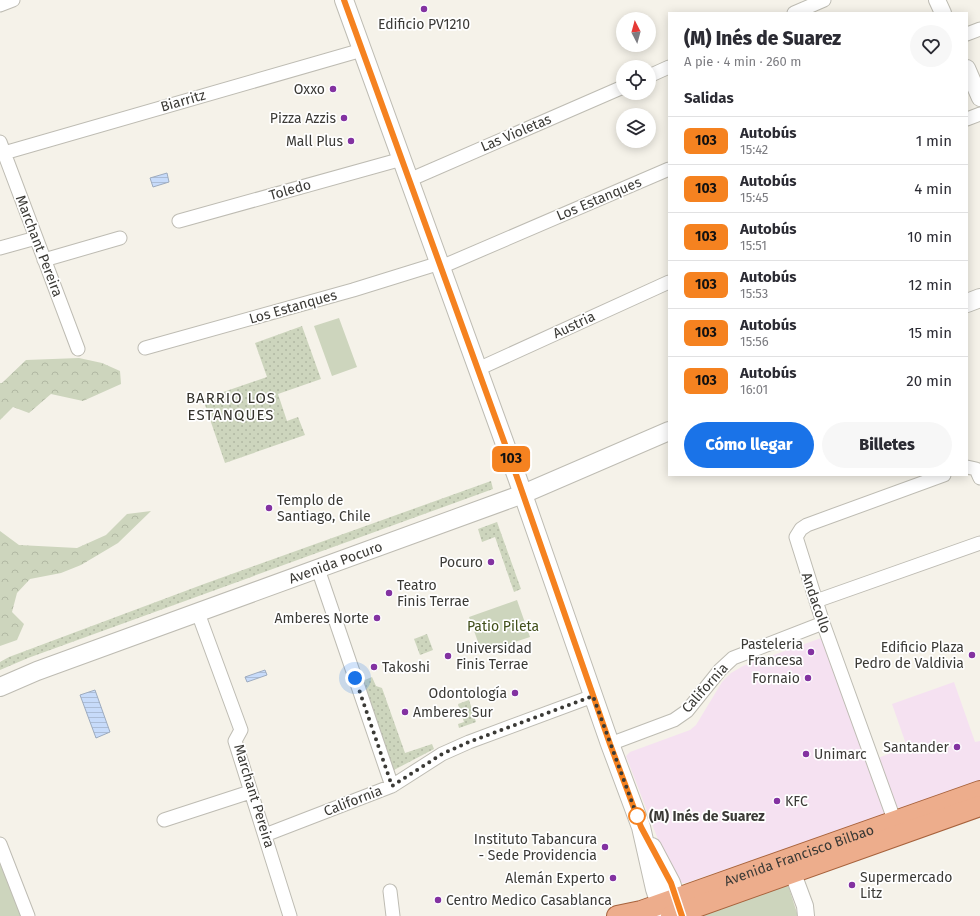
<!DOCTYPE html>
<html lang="es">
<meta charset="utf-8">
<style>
:root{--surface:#fff;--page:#f7f7f7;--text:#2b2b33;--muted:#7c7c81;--line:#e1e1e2;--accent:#1a73e8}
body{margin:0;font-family:"Fira Sans",sans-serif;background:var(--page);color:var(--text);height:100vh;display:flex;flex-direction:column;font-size:15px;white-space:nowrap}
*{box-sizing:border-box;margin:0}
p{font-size:13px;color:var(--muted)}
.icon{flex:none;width:22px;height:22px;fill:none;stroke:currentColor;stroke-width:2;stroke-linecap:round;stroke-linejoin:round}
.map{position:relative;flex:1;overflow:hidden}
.side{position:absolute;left:668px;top:12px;width:300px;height:464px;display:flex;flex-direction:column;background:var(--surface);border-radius:0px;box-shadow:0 2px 10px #0003}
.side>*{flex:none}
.badge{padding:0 8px;border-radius:6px;font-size:14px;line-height:26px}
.needle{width:26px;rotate:354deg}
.buttons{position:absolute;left:616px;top:12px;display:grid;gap:8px}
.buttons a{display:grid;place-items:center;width:40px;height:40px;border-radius:50%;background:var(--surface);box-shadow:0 2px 10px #0003;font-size:20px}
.you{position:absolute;width:20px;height:20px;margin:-10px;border:3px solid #fff;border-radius:50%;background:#1a73e8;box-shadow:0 0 0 6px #1a73e833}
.map>.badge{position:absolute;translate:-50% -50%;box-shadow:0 0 0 2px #fff}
h2{padding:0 16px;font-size:15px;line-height:36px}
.round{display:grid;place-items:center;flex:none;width:42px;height:42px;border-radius:21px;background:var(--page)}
.headline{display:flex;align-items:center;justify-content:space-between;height:68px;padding:0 16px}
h1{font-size:19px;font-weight:800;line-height:30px}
.action{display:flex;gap:8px;margin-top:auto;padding:8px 16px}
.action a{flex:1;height:46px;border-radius:24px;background:var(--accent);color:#fff;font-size:16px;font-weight:800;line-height:46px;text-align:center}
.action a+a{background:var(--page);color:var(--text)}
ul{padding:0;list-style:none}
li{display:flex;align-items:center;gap:12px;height:48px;padding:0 16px;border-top:1px solid var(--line)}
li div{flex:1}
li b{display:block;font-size:15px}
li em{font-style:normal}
li .badge{min-width:44px;font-weight:700;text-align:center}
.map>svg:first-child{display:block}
.commercial{fill:#f5e1f1}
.grass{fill:url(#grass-dots)}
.forest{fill:url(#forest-crowns)}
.green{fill:#cdd5bd}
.water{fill:url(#water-rules);stroke:#9dabbf}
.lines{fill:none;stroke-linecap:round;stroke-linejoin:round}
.minor-casing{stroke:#bebcb3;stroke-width:15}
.tertiary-casing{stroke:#bebcb3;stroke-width:18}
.secondary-casing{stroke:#bebcb3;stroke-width:20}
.primary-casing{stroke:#a7623c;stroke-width:22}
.minor{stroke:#fff;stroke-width:13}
.tertiary{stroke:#fff;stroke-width:16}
.secondary{stroke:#fff;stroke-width:18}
.primary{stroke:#edad8c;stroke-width:20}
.line-casing{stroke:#fff;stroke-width:9}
.line{stroke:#f58220;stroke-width:6}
.walk{stroke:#3b3a36;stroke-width:4;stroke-dasharray:0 7.2}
.poi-dot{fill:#8332a1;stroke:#fff;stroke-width:1.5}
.stop-dot{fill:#fff;stroke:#f58220;stroke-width:2}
.labels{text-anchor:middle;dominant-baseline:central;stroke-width:3.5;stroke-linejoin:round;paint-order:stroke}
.poi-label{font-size:14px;fill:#3b3a36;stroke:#fff;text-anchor:end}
.street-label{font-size:14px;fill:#3b3a36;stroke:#fff}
.park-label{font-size:14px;fill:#414f1a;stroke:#fff}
.stop-label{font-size:14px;font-weight:bold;fill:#3b3a36;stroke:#fff;text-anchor:start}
.neighbourhood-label{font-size:15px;letter-spacing:1px;fill:#34322b;stroke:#fff}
</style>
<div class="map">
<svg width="980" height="916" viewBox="0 0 980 916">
<defs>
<pattern id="grass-dots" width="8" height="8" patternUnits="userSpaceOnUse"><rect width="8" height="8" fill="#cdd5bd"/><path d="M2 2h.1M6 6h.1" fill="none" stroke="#b1b8a3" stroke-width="1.8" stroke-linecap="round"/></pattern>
<pattern id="forest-crowns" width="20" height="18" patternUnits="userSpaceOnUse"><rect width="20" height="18" fill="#cdd5bd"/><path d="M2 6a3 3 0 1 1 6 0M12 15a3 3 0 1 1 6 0" fill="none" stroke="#b1b8a3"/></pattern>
<pattern id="water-rules" width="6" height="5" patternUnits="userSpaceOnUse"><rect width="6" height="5" fill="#c7dbfa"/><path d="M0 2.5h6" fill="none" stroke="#acbdd7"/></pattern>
</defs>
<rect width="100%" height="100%" fill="#f5f2e9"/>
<path class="commercial" d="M824,637L885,813L882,816L686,883H681L672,876L626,756L630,752L690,730L696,725L722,682L731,673L743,666Z
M954,682L975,742L980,741V780L901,809L896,806L878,758L907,747L892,704Z"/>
<path class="grass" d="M302,326L321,379L278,394L287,421L298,417L305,435L225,463L203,399L267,377L255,343Z
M491,481L493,489L28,658L0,670V662L9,657L204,584Z
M497,522L521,589L514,592L495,537L482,542L478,529Z
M427,634L433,650L420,655L414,639Z
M372,677L376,686L382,688L405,753L432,744L434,749L392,771L360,682Z
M469,700L476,722L459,728L458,724L464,722L458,704Z"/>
<path class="forest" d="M79,358L102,363L120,371L121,384L83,401L51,394L29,413L13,407L0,420V383H2L26,360Z
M151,511L118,543L81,565L61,573L30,579L17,593L12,612L24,624L17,640L0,646V531L19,545L77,548L106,535L127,514Z"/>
<path class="green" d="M339,318L357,367L332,376L314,326Z
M517,600L530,637L482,653L469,617Z
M0,861L22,916H0Z
M788,885L798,916H693Z"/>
<path class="water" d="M167,173L169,182L153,187L150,178Z
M265,670L267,675L247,682L245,677Z
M95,690L110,732L96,738L80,695Z"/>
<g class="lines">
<defs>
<path id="minor" d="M0,5L13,0
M794,13L824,0
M967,34L980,29
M649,76L669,67
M967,119L980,114
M0,142L78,349
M4,153L362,50
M409,180L623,87
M179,221L402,159
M0,248L36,238
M44,260L120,238
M441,267L669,169
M145,348L353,290L440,263
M478,369L669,282
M967,467L976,469L980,478
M318,569L392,786
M816,601L980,543
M198,613L241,730L235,741L290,916
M610,744L674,720L687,711L720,670L733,658L823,623
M164,820L250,792
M895,822L823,623L796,537L801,529L807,525L944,475
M265,835L392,786L442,754L469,742L593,696
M0,844L28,916
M390,891L393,916"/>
<path id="tertiary" d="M937,0L943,13
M967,68L980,98
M789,863L805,906L806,916"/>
<g id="secondary">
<path d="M344,0L518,480L610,744L641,827L655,889L664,916"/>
<path d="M967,303L980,298"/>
<path id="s1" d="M0,687L37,671L523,494L669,431"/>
<path d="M652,847L671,883L681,913"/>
</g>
<g id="primary">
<path id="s2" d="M617,916L641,911L980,791"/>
<path d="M671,916L980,806"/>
</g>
</defs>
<use href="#minor" class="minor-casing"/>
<use href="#tertiary" class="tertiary-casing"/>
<use href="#secondary" class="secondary-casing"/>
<use href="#primary" class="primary-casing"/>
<use href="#minor" class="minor"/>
<use href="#tertiary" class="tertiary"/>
<use href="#secondary" class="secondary"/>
<use href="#primary" class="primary"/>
</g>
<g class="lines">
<defs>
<path id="line" d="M344,0L518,480L610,744L641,827L671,883L682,916"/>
</defs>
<use href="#line" class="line-casing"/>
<use href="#line" class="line"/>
<path class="walk" d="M355,678L392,786L442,754L469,742L593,696L637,816"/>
</g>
<g class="poi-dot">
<circle cx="424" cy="9" r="4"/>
<circle cx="333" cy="89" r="4"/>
<circle cx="344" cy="118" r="4"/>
<circle cx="351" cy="141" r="4"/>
<circle cx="269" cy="508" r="4"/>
<circle cx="491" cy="562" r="4"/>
<circle cx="389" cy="593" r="4"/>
<circle cx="377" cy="618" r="4"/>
<circle cx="811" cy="652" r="4"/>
<circle cx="972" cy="655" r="4"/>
<circle cx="448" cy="656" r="4"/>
<circle cx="374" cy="667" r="4"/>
<circle cx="808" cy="678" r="4"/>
<circle cx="515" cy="693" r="4"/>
<circle cx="405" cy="712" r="4"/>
<circle cx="957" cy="747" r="4"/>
<circle cx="806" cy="754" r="4"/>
<circle cx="777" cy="801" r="4"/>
<circle cx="605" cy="847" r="4"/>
<circle cx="613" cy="878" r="4"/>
<circle cx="852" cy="885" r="4"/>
<circle cx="438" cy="900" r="4"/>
</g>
<circle class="stop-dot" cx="637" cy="816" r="8"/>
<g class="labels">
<g class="poi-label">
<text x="424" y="24" text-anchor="middle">Edificio PV1210</text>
<text x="325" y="89">Oxxo</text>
<text x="336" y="118">Pizza Azzis</text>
<text x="343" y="141">Mall Plus</text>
<text x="277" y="500" text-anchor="start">Templo de<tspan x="277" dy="16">Santiago, Chile</tspan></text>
<text x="483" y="562">Pocuro</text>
<text x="397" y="585" text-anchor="start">Teatro<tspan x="397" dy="16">Finis Terrae</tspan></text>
<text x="369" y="618">Amberes Norte</text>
<text x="803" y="644">Pasteleria<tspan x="803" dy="16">Francesa</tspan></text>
<text x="964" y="647">Edificio Plaza<tspan x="964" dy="16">Pedro de Valdivia</tspan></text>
<text x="456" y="648" text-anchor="start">Universidad<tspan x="456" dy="16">Finis Terrae</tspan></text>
<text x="382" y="667" text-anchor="start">Takoshi</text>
<text x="800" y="678">Fornaio</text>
<text x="507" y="693">Odontología</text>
<text x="413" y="712" text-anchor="start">Amberes Sur</text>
<text x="949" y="747">Santander</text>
<text x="814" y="754" text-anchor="start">Unimarc</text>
<text x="785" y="801" text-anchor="start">KFC</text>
<text x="597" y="839">Instituto Tabancura<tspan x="597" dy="16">- Sede Providencia</tspan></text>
<text x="860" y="877" text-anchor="start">Supermercado<tspan x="860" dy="16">Litz</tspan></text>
<text x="605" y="878">Alemán Experto</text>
<text x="446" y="900" text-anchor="start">Centro Medico Casablanca</text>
</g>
<g class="street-label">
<text transform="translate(183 101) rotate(-16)">Biarritz</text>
<text transform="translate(516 133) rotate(-23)">Las Violetas</text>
<text transform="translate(290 190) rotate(-16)">Toledo</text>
<text transform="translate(599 199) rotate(-23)">Los Estanques</text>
<text transform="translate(39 246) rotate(69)">Marchant Pereira</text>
<text transform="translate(293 307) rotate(-16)">Los Estanques</text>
<text transform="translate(574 325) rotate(-25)">Austria</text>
<text stroke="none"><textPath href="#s1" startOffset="358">Avenida Pocuro</textPath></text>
<text transform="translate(816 603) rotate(71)">Andacollo</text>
<text transform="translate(705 688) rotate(-48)">California</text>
<text transform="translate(254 796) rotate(73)">Marchant Pereira</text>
<text transform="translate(353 801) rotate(-21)">California</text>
<text stroke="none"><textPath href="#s2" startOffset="192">Avenida Francisco Bilbao</textPath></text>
</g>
<g class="park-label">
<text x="503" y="626">Patio Pileta</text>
</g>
<g class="stop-label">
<text x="649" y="816">(M) Inés de Suarez</text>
</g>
<g class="neighbourhood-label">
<text x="231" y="398">BARRIO LOS<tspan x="231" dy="17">ESTANQUES</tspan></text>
</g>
</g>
</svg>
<div class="buttons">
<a><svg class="needle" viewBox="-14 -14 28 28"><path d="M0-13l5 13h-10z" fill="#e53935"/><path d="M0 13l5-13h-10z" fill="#7c7c81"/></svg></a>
<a><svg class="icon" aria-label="locate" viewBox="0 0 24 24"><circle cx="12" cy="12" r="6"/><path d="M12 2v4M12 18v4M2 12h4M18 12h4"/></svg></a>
<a><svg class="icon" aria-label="layers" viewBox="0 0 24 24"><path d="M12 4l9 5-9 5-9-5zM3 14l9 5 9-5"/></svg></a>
</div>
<div class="you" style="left:355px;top:678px"></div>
<b class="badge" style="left:511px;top:459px;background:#f58220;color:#111">103</b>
<section class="side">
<div class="headline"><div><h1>(M) Inés de Suarez</h1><p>A pie · 4 min · 260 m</p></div><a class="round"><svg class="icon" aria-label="heart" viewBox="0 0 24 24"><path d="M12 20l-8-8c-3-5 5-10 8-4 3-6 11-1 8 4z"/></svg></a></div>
<h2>Salidas</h2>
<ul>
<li><span class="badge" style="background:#f58220;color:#111">103</span><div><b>Autobús</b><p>15:42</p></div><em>1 min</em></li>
<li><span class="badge" style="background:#f58220;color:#111">103</span><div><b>Autobús</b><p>15:45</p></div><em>4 min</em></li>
<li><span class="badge" style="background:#f58220;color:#111">103</span><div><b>Autobús</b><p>15:51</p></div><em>10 min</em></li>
<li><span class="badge" style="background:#f58220;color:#111">103</span><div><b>Autobús</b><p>15:53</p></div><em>12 min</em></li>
<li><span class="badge" style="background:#f58220;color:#111">103</span><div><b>Autobús</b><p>15:56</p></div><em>15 min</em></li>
<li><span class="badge" style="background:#f58220;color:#111">103</span><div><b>Autobús</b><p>16:01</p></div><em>20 min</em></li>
</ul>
<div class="action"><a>Cómo llegar</a><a>Billetes</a></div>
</section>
</div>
